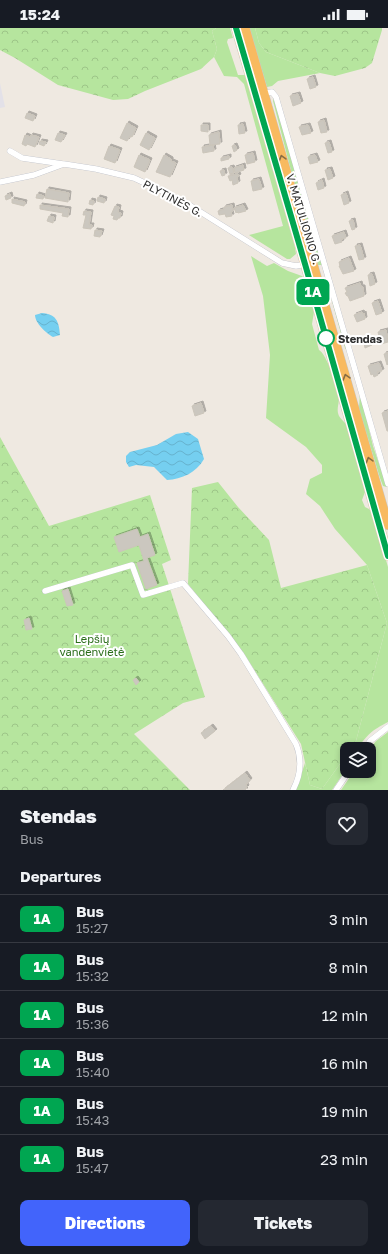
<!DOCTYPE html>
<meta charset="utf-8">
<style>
:root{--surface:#171b24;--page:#242831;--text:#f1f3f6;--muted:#9ea1a6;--line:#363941;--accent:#4264fb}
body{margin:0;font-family:"Golos Text",sans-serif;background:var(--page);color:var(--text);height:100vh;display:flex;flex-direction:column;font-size:15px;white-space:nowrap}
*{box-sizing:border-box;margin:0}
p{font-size:13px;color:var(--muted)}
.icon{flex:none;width:22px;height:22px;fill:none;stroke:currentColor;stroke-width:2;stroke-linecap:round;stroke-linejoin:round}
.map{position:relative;height:762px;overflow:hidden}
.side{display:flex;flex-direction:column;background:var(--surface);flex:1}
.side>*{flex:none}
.badge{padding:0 8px;border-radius:6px;font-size:14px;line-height:26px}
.buttons{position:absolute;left:340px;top:714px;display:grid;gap:8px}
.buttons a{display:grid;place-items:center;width:36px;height:36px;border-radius:8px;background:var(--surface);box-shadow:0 2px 6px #0003;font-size:20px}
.map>.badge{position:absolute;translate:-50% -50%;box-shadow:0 0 0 2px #fff}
h2{padding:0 20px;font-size:15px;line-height:36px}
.round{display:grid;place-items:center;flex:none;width:42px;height:42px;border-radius:8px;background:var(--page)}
.summary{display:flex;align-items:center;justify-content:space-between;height:68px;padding:0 20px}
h1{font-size:19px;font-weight:800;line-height:30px}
.cta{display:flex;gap:8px;margin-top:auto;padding:8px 20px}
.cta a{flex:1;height:46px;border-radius:8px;background:var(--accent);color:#fff;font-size:16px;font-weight:800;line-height:46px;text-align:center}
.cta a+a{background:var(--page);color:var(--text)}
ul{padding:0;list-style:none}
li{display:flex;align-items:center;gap:12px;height:48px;padding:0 20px;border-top:1px solid var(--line)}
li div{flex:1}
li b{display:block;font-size:15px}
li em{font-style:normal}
li .badge{min-width:44px;font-weight:700;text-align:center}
.status{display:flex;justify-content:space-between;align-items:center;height:28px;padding:0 20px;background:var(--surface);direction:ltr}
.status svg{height:11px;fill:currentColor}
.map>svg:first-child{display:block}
.industrial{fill:#e3e1e8}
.grass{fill:#b6e59e}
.forest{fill:url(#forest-crowns)}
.water{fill:url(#water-waves)}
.building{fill:#cbc7bf;stroke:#cbc5ba;filter:url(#shadow)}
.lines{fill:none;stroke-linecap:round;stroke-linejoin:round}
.minor-casing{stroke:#b4b7c1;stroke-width:6}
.trunk-casing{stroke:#c9c9c9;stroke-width:10}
.minor{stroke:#fff;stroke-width:5.5}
.trunk{stroke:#f8ba60;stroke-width:9}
.oneway{stroke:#896d44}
.line-casing{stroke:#fff;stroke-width:9}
.line{stroke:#00a651;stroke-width:6}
.stop-dot{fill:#fff;stroke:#00a651;stroke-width:2}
.labels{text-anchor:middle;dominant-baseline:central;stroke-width:4;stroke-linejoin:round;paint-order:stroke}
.street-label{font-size:11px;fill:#2e2e2e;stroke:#fff}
.stop-label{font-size:11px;font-weight:bold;fill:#2e2e2e;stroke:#fff;text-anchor:start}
.park-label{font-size:11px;fill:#2c6e1b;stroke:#fff}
</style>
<div class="status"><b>15:24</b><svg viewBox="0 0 49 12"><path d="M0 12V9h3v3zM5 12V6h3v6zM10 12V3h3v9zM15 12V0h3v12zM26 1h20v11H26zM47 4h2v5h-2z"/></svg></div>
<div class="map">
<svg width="388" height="762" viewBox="0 0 388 762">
<defs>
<pattern id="forest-crowns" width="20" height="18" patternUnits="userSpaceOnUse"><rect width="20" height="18" fill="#b6e59e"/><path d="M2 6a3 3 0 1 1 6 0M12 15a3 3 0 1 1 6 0" fill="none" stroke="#9dc588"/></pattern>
<pattern id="water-waves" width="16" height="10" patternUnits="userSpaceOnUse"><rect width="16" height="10" fill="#75cff0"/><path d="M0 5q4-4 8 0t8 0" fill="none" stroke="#66b2ce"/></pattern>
<filter id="shadow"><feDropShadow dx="2" dy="-2" stdDeviation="0" flood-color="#0004"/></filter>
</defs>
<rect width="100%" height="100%" fill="#efe9e1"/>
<path class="industrial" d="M0,55L5,79L0,80Z"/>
<path class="grass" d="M216,0H230L233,10L228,11L227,14L238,47H245L295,219L296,226L290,231H287L249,207L283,198L244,56L237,49L224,48L214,29L217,21L212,3Z
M249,0H255L259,15L266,24L320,45L278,53L272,58L267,59Z
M274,70L306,180L307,185L349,326L345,320L322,237H318L295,158L273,73Z
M251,228L267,238L274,235L288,243L302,248L304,250L314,284L312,296L319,322C326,325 339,361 339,370C339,377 336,381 339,388C341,391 344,394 347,397L365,464L362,472L365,479L369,481L372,484L388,539V694C372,702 367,707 357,721H351L356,713L387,595L367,537L335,501L320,478L306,466L310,451L322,445V437L306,419L266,390L270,327L263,268Z
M360,364L373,418L387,459L383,458L380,450L359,381Z
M388,704V762H341L354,743H369V722L376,713Z
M347,726V740L332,762H296L305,735L310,757L322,761Z"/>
<path class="forest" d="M0,0H216L212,3L217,21L214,29L201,41L145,63L128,71L113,72L58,57L15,30L0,22Z
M255,0H382V2L372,35L365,40L335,48L320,45L266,24L259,15Z
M0,409L49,498L150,467L171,532L162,536L205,669L183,675L134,706L190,762H0Z
M218,454L238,479L269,512L281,560L367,537L387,595L356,713L351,721H347V726L322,761L310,757L301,716L243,624L188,556L192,460Z"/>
<path class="water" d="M42,285C56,286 59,293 60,307L53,309C46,305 35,295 35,287Z
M188,404L198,411L204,431C196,445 182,451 167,452L154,439L136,437L129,439L126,434V428L130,424L157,417L176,406Z"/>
<path class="building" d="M313,49L316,59L310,61L307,51Z
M298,66L301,75L293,78L290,68Z
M27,85L35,88L33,93L25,90Z
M324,92L327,104L321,105L318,94Z
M127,95L136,100L132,109L130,108L127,113L120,110Z
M243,96L245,105L239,106L238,97Z
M201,97H208V104L201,103Z
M308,97L311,105L302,107L299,99Z
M219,104L220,116L210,117L209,107Z
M58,105L65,107L61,114L55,112Z
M146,105L155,110L149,122L140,117Z
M25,107L30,109L31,107L39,109L35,119L27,116L26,118L22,116Z
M40,113L46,114L44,118L39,116Z
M329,114L332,124L328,125L325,115Z
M213,117L214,123L203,125L202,119Z
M235,117L237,122L234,124L232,118Z
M109,118L120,122L115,135L104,131Z
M253,125L255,134L247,136L245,127Z
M139,127L150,132L145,144L134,139Z
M164,127L171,131V133L176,135L170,149L156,144Z
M315,127L318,134L310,136L308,129Z
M229,128V131L221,133V130Z
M243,137L244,142L235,145L234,140Z
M232,139L234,145L230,146L228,140Z
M330,141L333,150L328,152L325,142Z
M224,142L225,147L222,148L220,143Z
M238,146L239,148L237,149L238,155L233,157L232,152L230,153L228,148Z
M259,151L262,161L253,163L251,153Z
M322,152L324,160L318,162L316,155Z
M47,161L69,165L68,174L45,170Z
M346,165L349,175L344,177L341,167Z
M10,166L11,170L6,172L5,168Z
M37,166L44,168L43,171L36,170Z
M98,169L105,171L104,175L97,173Z
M12,171L25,174L24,178L12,175Z
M90,172L94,173L93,177L89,176Z
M40,177L69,181L68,189L62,188L63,185L40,181Z
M232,177L233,183L231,184L232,188L226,189L225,186L219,187L218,183L224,181V179Z
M243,177L246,183L238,185L237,184L236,185L234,180Z
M115,178L119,179L118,184L121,185L120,190H118L117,192L113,191L114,188L111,187Z
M84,183L91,184L89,197H92L91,201L83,200L86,187H83Z
M49,188L54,189L53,195L47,193Z
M353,192L355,201L352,202L349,193Z
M95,202L102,203L100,209L94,208Z
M344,204L346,210L341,211L342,214L335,216L332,208Z
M360,217L364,231L359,232L355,218Z
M349,230L354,243L343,246L339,238H340L339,234Z
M372,246L375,256L370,258L368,247Z
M360,255L361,259H363L364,268L350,273L348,268H347L345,265L347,264L345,260Z
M378,273L382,285L376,287L372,275Z
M362,284L363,286L364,285L365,291L357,294L354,287Z
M386,302L388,314L381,316L378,304Z
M368,308L372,317L365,320L363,310Z
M388,325V336L387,337L384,326Z
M379,335L382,343L377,344L378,347L374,349L373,346L371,347L368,338Z
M201,375L204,385L195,388L192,378Z
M388,383V403H387L382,385Z
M137,501L140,509L148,506L155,527L147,530L157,557L146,561L137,535L144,533L139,517L119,524L114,509Z
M68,561L73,577L67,578L62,563Z
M29,590L32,601L26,602L24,592Z
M136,650L139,654L136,657L133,652Z
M211,698L215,703L205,711L201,705Z
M245,745L250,752L246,757L247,759L245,761L246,762H223Z"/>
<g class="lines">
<defs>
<path id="minor" d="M264,65L272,64L276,69L388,456
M10,123L22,130L63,136
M0,154L34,147L64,136L96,141L134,150L162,163L191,178L282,235L296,238L306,236
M45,563L132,537L143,567L183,555L228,608L241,626L296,716C302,731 301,747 293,762
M365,721L370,713L388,699
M336,762L349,743"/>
<path id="trunk" d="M236,0L305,236L388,528
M245,0L388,497"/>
</defs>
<use href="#minor" class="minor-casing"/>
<use href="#trunk" class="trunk-casing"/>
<use href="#minor" class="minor"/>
<use href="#trunk" class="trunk"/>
</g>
<defs><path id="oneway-chevron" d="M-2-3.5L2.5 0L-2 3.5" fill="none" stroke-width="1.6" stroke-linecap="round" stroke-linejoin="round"/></defs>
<g class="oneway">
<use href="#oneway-chevron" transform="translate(282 130) rotate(-106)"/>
<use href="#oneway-chevron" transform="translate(346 349) rotate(-106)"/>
<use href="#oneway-chevron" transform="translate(369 432) rotate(-106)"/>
</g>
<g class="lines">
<defs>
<path id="line" d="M236,0L305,236L388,528"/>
</defs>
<use href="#line" class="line-casing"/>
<use href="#line" class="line"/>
</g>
<circle class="stop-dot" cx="326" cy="310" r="8"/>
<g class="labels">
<g class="street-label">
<text transform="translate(173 170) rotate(28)">PLYTINĖS G.</text>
<text transform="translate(304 191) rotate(73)">V. MATULIONIO G.</text>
</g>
<g class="stop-label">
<text x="338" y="310">Stendas</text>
</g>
<g class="park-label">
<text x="92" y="610">Lepšių<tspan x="92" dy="13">vandenvietė</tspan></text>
</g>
</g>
</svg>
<div class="buttons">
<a><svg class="icon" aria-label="layers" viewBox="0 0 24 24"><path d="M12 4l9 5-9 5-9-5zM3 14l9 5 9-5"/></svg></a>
</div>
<b class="badge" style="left:313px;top:264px;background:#00a651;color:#fff">1A</b>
</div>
<section class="side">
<div class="summary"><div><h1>Stendas</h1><p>Bus</p></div><a class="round"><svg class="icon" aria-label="heart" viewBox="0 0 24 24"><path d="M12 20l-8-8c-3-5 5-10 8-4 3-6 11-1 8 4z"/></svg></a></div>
<h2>Departures</h2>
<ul>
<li><span class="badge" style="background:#00a651;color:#fff">1A</span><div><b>Bus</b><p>15:27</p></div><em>3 min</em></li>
<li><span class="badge" style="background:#00a651;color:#fff">1A</span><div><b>Bus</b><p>15:32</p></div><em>8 min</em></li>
<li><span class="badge" style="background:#00a651;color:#fff">1A</span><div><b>Bus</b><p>15:36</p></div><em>12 min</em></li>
<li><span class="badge" style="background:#00a651;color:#fff">1A</span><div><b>Bus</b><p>15:40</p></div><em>16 min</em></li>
<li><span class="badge" style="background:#00a651;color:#fff">1A</span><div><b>Bus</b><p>15:43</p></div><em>19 min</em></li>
<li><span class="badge" style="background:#00a651;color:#fff">1A</span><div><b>Bus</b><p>15:47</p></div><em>23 min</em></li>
</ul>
<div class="cta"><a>Directions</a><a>Tickets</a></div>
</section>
